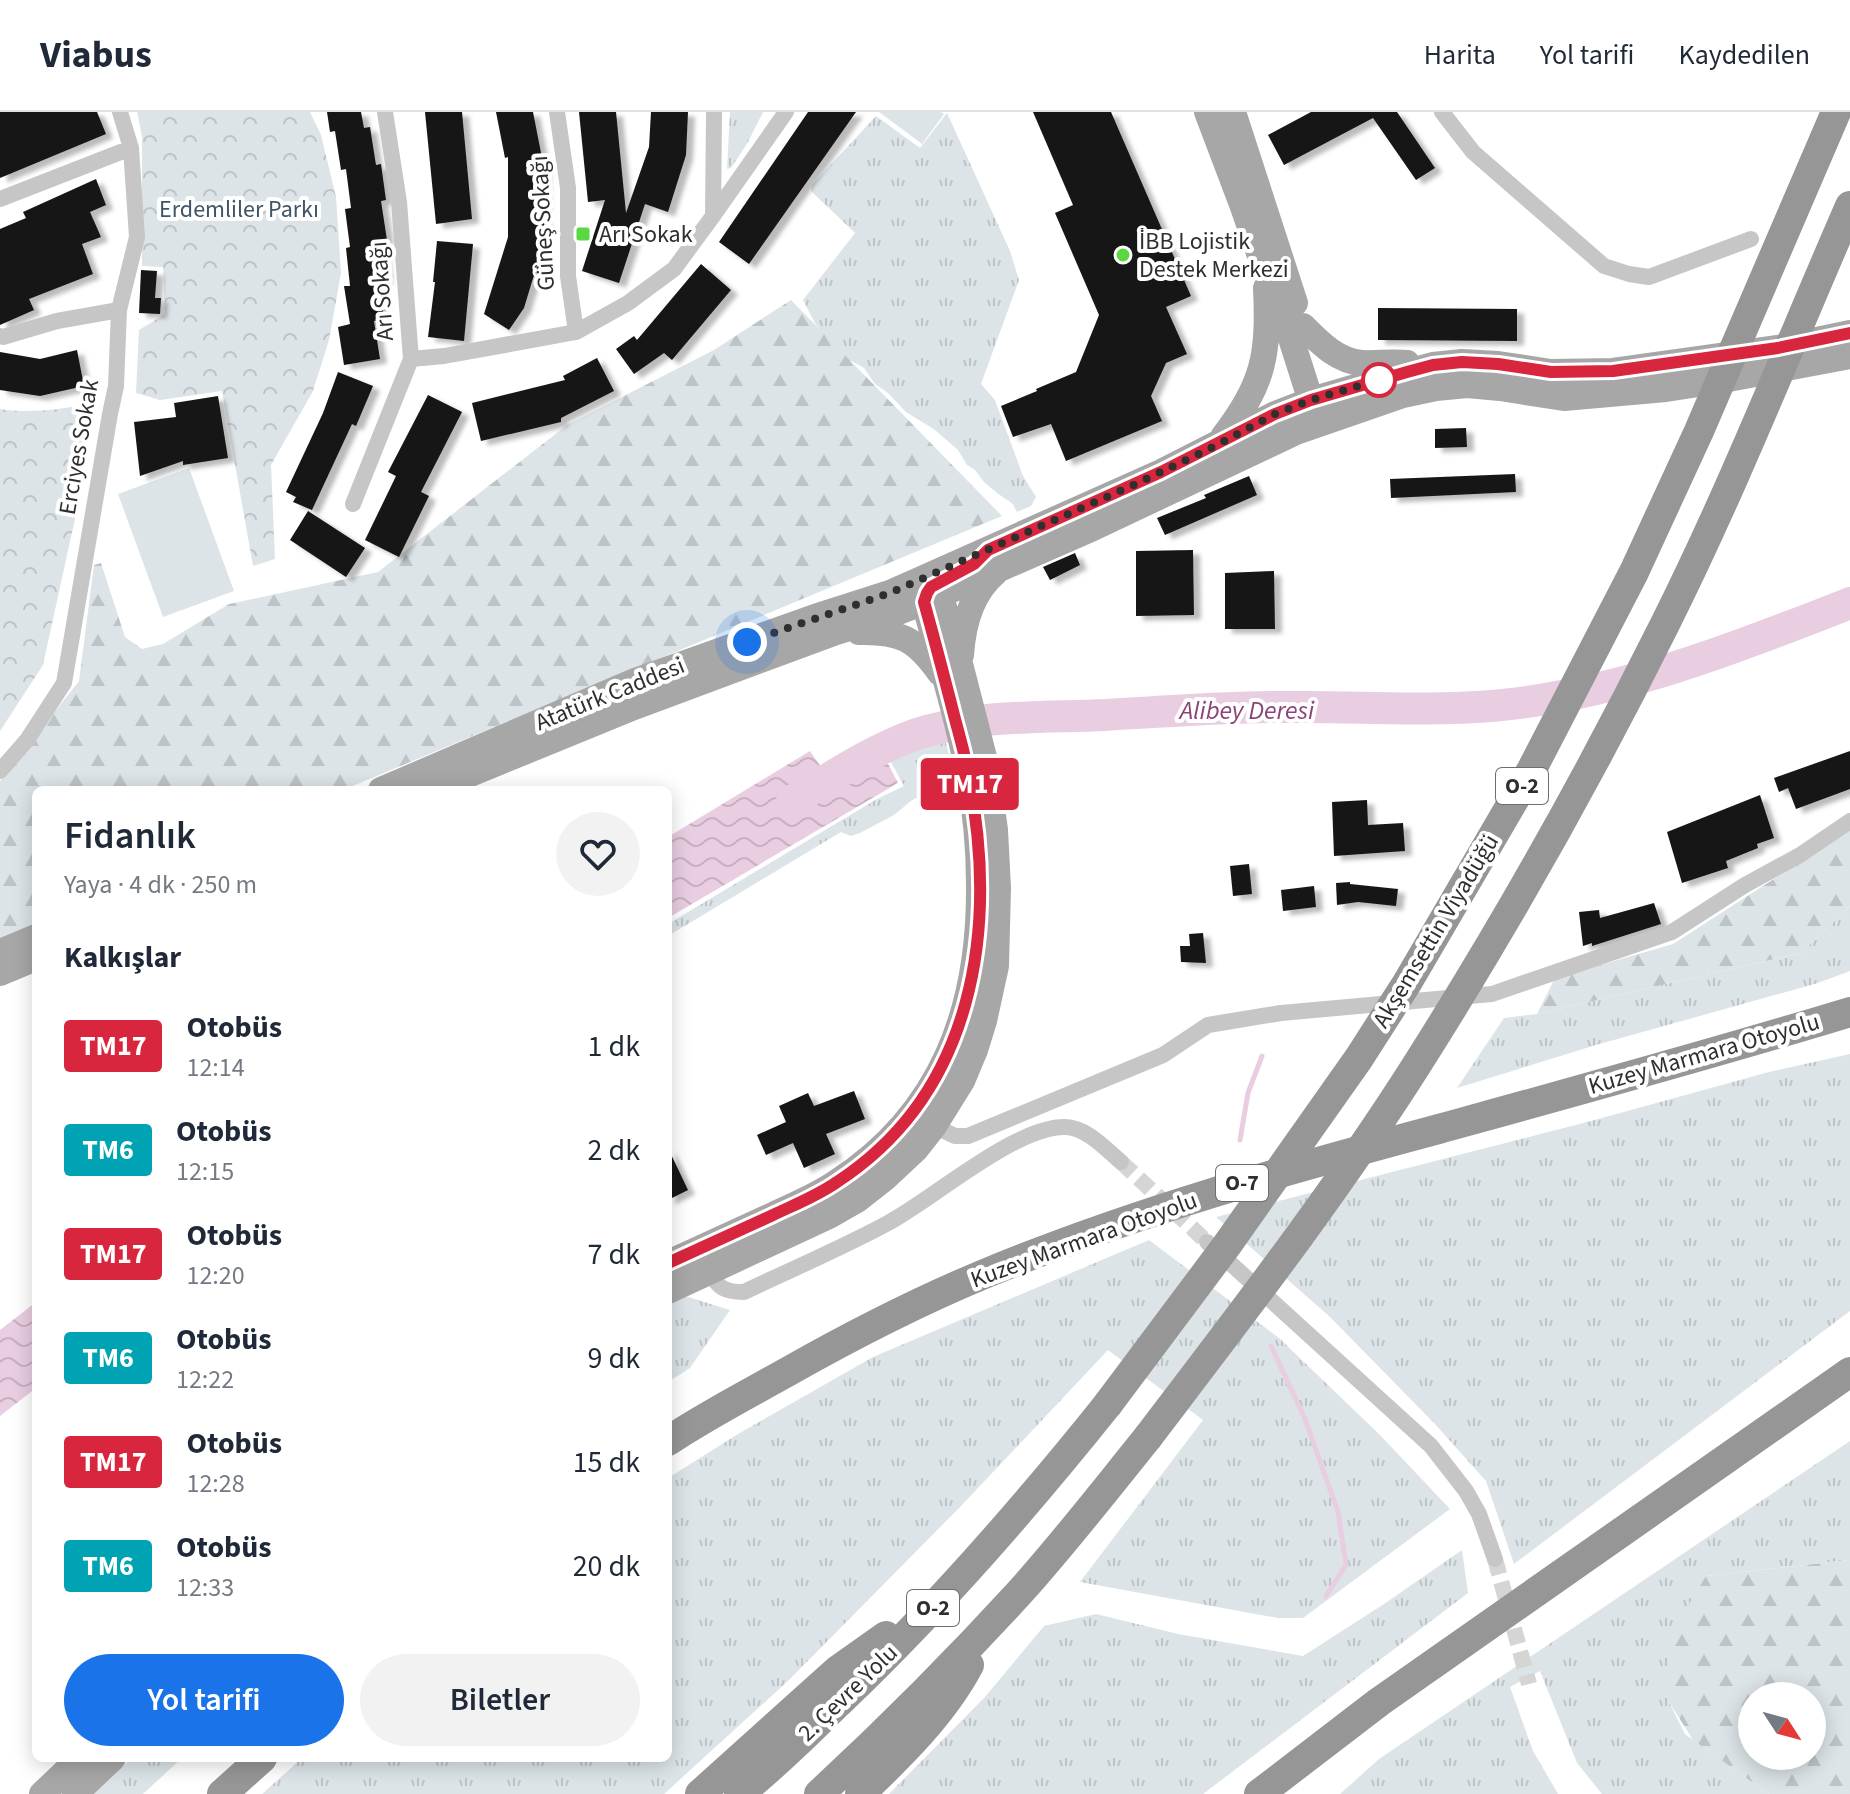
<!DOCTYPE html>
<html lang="tr">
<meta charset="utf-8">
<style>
:root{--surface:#fff;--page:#f2f2f3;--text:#1f2937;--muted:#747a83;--line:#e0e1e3;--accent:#1a73e8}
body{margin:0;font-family:"Source Sans 3",sans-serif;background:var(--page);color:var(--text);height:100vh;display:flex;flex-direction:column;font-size:30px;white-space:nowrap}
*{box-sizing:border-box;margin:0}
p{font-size:26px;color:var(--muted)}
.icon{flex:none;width:44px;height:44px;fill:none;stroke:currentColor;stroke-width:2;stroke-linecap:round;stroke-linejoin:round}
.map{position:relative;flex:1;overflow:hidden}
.details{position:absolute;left:32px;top:674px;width:640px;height:976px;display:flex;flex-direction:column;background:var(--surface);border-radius:12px;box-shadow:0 4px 20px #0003}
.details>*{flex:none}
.badge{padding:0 16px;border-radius:6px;font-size:28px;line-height:52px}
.needle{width:52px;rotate:126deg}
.buttons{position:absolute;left:1738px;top:1570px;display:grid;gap:16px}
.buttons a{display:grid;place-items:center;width:88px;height:88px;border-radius:50%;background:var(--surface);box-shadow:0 4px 20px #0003;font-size:40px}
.you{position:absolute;width:40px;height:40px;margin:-20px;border:6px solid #fff;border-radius:50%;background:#1a73e8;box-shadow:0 0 0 12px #1a73e833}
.map>.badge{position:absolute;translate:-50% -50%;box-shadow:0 0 0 4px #fff}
h2{padding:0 32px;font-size:30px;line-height:72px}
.round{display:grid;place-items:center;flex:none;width:84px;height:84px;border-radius:42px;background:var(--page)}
.summary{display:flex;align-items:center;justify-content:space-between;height:136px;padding:0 32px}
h1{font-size:38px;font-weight:600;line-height:60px}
.action{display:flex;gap:16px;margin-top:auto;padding:16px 32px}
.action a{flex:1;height:92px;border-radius:48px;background:var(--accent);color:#fff;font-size:32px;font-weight:600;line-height:92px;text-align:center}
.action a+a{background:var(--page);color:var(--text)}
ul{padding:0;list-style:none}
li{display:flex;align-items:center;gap:24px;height:104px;padding:0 32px}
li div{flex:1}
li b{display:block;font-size:30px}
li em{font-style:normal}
li .badge{min-width:88px;font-weight:700;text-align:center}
header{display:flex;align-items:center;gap:48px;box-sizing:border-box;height:112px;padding:0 40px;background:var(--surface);border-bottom:2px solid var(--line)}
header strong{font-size:38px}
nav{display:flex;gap:44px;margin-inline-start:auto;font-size:28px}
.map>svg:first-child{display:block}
.grass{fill:url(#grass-tufts)}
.forest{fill:url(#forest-firs);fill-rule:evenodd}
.park{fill:url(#park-crowns)}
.pitch{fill:#dce4e8}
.water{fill:url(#water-waves)}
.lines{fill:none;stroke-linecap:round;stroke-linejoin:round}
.stream{stroke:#e9cde1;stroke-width:5}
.river{stroke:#e9cde1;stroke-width:32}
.building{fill:#161616;filter:url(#shadow)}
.street-tunnel{stroke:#d5d5d5;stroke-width:16;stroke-dasharray:16 8;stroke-linecap:butt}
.street{stroke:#c6c6c6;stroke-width:16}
.primary{stroke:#a7a7a7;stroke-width:26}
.highway{stroke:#969696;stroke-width:30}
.highway-bridge{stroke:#969696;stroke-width:30}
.line-casing{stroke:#fff;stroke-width:18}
.line{stroke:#d7263d;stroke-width:12}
.walk{stroke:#2f2f2f;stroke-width:8;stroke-dasharray:0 14.4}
.poi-dot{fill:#5ad741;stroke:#fff;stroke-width:3}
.stop-dot{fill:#fff;stroke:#d7263d;stroke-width:4}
.labels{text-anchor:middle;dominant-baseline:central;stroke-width:8;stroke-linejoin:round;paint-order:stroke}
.shield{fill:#fff;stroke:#6d6d6d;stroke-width:2}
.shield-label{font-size:22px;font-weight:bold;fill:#2f2f2f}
.park-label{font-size:24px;fill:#405668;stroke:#fff}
.street-label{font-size:24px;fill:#2f2f2f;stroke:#fff}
.poi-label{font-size:24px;fill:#2f2f2f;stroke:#fff;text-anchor:start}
.water-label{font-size:26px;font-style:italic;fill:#8b4476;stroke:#fff}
</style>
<header>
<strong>Viabus</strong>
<nav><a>Harita</a><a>Yol tarifi</a><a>Kaydedilen</a></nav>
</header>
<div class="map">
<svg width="1850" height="1682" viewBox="0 0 1850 1682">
<defs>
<pattern id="grass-tufts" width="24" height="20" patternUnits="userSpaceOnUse" patternTransform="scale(2)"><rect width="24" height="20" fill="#dce4e8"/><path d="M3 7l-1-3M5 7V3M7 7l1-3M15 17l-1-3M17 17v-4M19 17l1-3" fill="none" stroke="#bdc4c7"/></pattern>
<pattern id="forest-firs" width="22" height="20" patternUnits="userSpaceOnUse" patternTransform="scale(2)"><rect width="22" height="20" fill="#dce4e8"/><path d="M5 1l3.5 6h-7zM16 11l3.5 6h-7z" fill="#bdc4c7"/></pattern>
<pattern id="park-crowns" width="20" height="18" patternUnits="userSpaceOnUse" patternTransform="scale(2)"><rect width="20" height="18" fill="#dce4e8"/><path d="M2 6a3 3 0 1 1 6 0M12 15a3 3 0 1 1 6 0" fill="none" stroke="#bdc4c7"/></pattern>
<pattern id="water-waves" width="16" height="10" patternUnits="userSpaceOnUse" patternTransform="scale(2)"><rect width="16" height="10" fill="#e9cde1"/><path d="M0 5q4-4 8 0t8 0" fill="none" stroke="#c8b0c1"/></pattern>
<filter id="shadow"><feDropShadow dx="7" dy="4.5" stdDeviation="2" flood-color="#0004"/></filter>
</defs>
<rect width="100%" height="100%" fill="#fff"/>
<path class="grass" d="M730,0H763L748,30L731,56L727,57Z
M947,1L1010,139L1019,168L981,272L995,288L1023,364L1036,385L1031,394L1017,400L1013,392L997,381L984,370L975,358L967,353L958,338L935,318L906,300L888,281L875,272L864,256L846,246L830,232L815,211L803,188L855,121L811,79L812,73L876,4L920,36Z
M943,619L954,664L911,689L894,703L860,721L851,724L841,720L668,824V812L877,687L904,674L886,641L931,622Z
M1850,794V859L1818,871L1596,933L1457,976L1504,906L1537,902L1801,841Z
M1850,942V1199L1514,1452L1486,1369L1434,1311L1329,1204L1216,1105L1591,1009L1769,960Z
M1149,1128L1279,1226L1380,1323L1450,1397L1303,1506H1278L1080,1470L1203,1308L1108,1238L961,1394L788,1569L664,1682H262L302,1646H668V1366L738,1322L873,1245Z
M685,1184L730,1198L690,1256L668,1270V1193Z
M1850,1329V1448L1706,1464L1669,1590L1685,1622L1769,1682H1602L1577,1651L1540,1559L1510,1575L1533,1639L1558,1682H1340L1379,1647Z
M1462,1438L1468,1481L1203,1682H889L985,1585L1044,1514L1096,1502L1178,1522L1303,1544L1384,1492Z
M132,1646H182L143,1682H94Z"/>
<path class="forest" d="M791,188L1002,404L343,678H36V811L0,827V669L79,569L94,453L101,451L125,525L142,537L163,532L229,492L378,460L567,313L714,238Z
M1850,718V794L1801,841L1537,902L1555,866L1673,832Z
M1850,1448V1682H1769L1693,1628L1669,1590V1525L1706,1464ZM1812,1584V1644H1752V1584Z"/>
<path class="park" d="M137,0H310L321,23L336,85L341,161L329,228L313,279L271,353L275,447L253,454L222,279L160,288L136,281L139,218L165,202L163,155L142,154V24Z
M93,291L76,402L43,553L0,619V297C31,302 62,297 93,291Z"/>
<path class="pitch" d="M879,0H941L944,2L922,32Z
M189,356L234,479L163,505L118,382Z"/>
<path class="water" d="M810,639L832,671L882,640L898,671L668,806V725Z
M36,1190V1276L0,1304V1218Z"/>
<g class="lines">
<path class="stream" d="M1240,1028L1248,981L1262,944
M1271,1234L1305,1307L1338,1400L1346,1453L1326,1484"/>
<path class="river" d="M792,689C832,665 870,639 914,623C977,602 1041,606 1105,603C1172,599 1238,594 1304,595C1367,595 1429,599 1492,594C1616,583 1734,537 1850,491"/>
</g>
<path class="building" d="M0,0H97L106,22L0,66Z
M327,0H361L364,16L370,15L376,53L381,52L386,88L381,89L387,128L382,129L386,167L379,168L384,207L374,209L380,247L344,253L338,215L350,212L344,174H350L346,136L350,135L345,97L351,96L346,57L341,58L335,19L330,20Z
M425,0H462L472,107L436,112Z
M496,0H533L544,56V130L524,196L509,218L484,202L508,125V45L505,46Z
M579,0H616L626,101L649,35L651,0H688L686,43L668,100L645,92L619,171L582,159L605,88L588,90Z
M808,0H856L749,152L719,130Z
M1033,0H1111L1191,184L1166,195L1187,242L1166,251L1151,284L1162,309L1066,349L1051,312L1013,325L1001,294L1037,279L1036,277L1076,260L1099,203L1055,101L1073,93Z
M1311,0H1397L1435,56L1416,68L1373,6L1284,53L1268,23Z
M96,67L106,93L90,100L101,125L82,132L93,162L29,187L34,198L0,213V117L26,106L23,100Z
M437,129L473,132L464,229L428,225L435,170H433Z
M701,152L731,178L672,248L664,241L634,262L616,237L634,224L637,228Z
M141,158L157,159L155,186H161L160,202L139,201Z
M1378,196L1517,197V229L1378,228Z
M77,238L84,274L40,284L0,278V240L40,247Z
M597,246L614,279L561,306V310L481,329L472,291L565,268L563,264Z
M338,260L373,274L356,314L352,312L312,398L293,390L296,385L286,380L323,301Z
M428,283L462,300L421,380L429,384L399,445L365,428L396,364L388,360Z
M218,284L228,346L183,353V349L140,364L134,310L176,305L174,291Z
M1466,316L1467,335L1435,336V317Z
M1515,362L1516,380L1391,386L1390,367Z
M1249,364L1257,383L1165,423L1157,406L1206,386L1204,383Z
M308,399L365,436L346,465L290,428Z
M1193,438L1194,503L1136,504V439Z
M1075,441L1080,453L1050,468L1043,455Z
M1274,459L1275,517H1225V461Z
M1850,639V677L1796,697L1788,676L1779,680L1774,666Z
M1760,683L1774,726L1757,732L1758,736L1726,749L1728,756L1682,771L1667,720Z
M1367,688L1368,713L1403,711L1405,739L1334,744L1332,690Z
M1249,752L1252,782L1233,784L1230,754Z
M1350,770V772L1398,777L1396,794L1358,790L1337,793L1336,771Z
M1314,774L1316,795L1283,799L1281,778Z
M1654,791L1661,812L1592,834V831L1583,834L1579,800L1599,798L1600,806Z
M1203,821L1206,851L1181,850L1180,834H1190L1189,822Z
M854,979L865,1007L826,1022L835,1042L804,1056L793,1031L766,1043L757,1023L786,1010L779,994L808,981L814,994Z
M668,1036L688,1078L668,1088Z"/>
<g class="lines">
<path class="street-tunnel" d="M1121,1050L1207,1130
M1495,1447L1529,1572"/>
<path class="street" d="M557,0L568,76V164L576,220
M1442,0L1473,40L1604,154L1629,162L1649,165L1751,127
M0,87L131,36
M713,104L714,0
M0,224L3,225L57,209L119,198
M411,247L444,244L576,220L628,191L674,157L713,104L786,0
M353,392L411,247L399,90L385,0
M0,659L27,628L64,571L110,302L116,274L119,198L137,125L131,36L120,0
M934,1014L955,1024H968L1163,943L1208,913L1281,901L1492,882L1672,820L1745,773L1800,743L1850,709
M1207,1130L1431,1334L1466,1379L1479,1402L1495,1447
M709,1160C719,1176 724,1180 744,1180C792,1157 842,1136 888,1111C933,1087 1016,1014 1065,1015C1086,1015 1106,1037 1121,1050"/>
<path class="primary" d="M1207,0L1243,95L1266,161L1281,195L1316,305
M1233,0L1295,191
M1303,214C1319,230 1337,249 1362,251C1377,252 1392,249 1407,251
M1223,325C1264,272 1269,243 1266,176
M859,520C901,519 916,527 940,561
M961,543C963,512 972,480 996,460
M381,678L635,569L815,505L890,481L915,470L1161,360L1275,302L1311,288L1407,260L1433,253L1462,250L1498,252L1551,260L1613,259L1778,236L1850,221
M431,678L634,595L836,520L886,505L924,490L1093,416L1296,320L1403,283L1436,276L1467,273L1500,276L1564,286L1666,277L1718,269L1850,244
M0,840L36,825
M0,861L36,846
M668,1151C703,1135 738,1119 773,1103C794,1093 817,1084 837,1070C943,1001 980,896 979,774C979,738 976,701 969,666C958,607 940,548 924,490
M668,1179L829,1104L857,1088L885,1066L916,1037L934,1014L962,969L975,938L984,909L996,854L998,776L995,718L986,653L950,513L940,483
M42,1682L80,1646
M75,1682L113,1646"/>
<path class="highway" d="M668,1329C707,1303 748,1282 789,1259C851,1224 915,1191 982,1163C1128,1102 1282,1059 1435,1018C1573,980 1712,942 1850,900
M222,1682L262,1646
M700,1682L838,1558L886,1524
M739,1682C774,1654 806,1623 838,1591C936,1498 1024,1397 1108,1292
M819,1682C888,1618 956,1550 1020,1480C1065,1430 1106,1377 1148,1325
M860,1682C900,1644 943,1602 969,1553
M1259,1682L1379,1590L1850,1260"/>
<path class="highway-bridge" d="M1108,1292L1227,1133L1359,946L1407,871L1532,657L1634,460L1699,319L1836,0
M1148,1325C1240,1204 1334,1083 1416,954C1506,812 1590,663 1665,512C1733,376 1789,234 1850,94"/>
</g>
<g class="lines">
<defs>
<path id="line" d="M668,1151C703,1135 738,1119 773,1103C794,1093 817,1084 837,1070C975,980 998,817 969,666C966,646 960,626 955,607C945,568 935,529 924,490L927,481L931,475L974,452L988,438L1161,360L1275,302L1311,288L1407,260L1433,253L1462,250L1498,252L1551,260L1613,259L1778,236L1850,221"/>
</defs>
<use href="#line" class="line-casing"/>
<use href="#line" class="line"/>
<path class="walk" d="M747,530L890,481L1138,371L1217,333L1275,302L1311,288L1379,268"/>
</g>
<g class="poi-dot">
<rect x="575" y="114" width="16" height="16" rx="4"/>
<circle cx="1123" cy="143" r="8"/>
</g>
<circle class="stop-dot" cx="1379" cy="268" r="16"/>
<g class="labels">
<g class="shield">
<rect x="1496" y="656" width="52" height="36" rx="6"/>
<rect x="1216" y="1053" width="52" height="36" rx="6"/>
<rect x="907" y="1478" width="52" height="36" rx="6"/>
</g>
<g class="shield-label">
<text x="1522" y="674">O-2</text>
<text x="1242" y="1071">O-7</text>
<text x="933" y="1496">O-2</text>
</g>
<g class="park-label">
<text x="239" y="97">Erdemliler Parkı</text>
</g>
<g class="street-label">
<text transform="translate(543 111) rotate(-93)">Güneş Sokağı</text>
<text transform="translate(382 179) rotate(-94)">Arı Sokağı</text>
<text transform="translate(79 335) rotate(-80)">Erciyes Sokak</text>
<text transform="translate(610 582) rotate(-22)">Atatürk Caddesi</text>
<text transform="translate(1436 819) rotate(-59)">Akşemsettin Viyadüğü</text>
<text transform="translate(1704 942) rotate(-16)">Kuzey Marmara Otoyolu</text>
<text transform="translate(1084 1128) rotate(-20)">Kuzey Marmara Otoyolu</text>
<text transform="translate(848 1581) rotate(-44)">2. Çevre Yolu</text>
</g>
<g class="poi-label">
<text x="599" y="122">Arı Sokak</text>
<text x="1139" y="129">İBB Lojistik<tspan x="1139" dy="28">Destek Merkezi</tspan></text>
</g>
<g class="water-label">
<text x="1247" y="598">Alibey Deresi</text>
</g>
</g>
</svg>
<div class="buttons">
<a><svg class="needle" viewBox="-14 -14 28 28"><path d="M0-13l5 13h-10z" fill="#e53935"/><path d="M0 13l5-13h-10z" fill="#747a83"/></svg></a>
</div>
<div class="you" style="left:747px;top:530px"></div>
<b class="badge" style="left:970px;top:672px;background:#d7263d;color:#fff">TM17</b>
<section class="details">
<div class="summary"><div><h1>Fidanlık</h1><p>Yaya · 4 dk · 250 m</p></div><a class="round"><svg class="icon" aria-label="heart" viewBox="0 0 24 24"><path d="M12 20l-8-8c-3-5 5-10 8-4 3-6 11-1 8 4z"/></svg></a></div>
<h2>Kalkışlar</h2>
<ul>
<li><span class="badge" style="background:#d7263d;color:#fff">TM17</span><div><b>Otobüs</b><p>12:14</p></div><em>1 dk</em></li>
<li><span class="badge" style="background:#00a3b4;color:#fff">TM6</span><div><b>Otobüs</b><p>12:15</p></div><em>2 dk</em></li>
<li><span class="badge" style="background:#d7263d;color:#fff">TM17</span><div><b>Otobüs</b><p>12:20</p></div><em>7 dk</em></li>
<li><span class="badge" style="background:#00a3b4;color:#fff">TM6</span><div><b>Otobüs</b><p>12:22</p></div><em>9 dk</em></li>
<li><span class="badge" style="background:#d7263d;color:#fff">TM17</span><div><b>Otobüs</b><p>12:28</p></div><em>15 dk</em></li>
<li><span class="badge" style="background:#00a3b4;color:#fff">TM6</span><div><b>Otobüs</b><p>12:33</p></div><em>20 dk</em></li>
</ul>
<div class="action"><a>Yol tarifi</a><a>Biletler</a></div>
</section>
</div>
